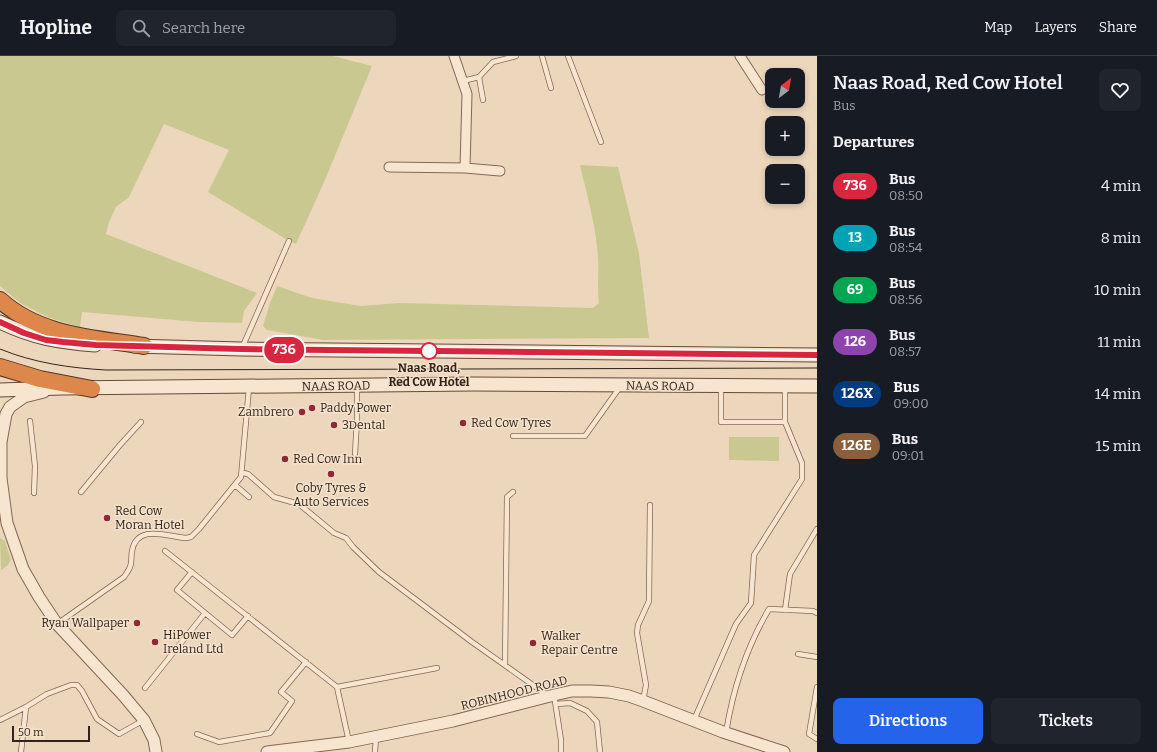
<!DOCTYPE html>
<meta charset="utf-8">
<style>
:root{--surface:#171b24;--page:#20242c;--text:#f1f3f6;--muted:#9ea1a6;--line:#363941;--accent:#2563eb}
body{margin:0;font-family:Bitter,serif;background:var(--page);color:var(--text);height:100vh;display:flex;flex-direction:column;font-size:15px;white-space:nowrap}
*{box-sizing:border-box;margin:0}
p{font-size:13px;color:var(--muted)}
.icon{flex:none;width:22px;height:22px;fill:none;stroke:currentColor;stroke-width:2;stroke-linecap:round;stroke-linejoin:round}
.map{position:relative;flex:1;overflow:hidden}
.side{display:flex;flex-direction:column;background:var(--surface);width:340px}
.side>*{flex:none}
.badge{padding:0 8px;border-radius:13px;font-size:14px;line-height:26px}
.needle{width:26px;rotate:31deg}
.tools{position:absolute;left:765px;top:12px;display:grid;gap:8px}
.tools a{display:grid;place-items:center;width:40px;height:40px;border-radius:8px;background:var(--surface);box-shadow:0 2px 6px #0003;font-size:20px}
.scale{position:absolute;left:12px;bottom:10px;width:78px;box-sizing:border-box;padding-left:4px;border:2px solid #33231b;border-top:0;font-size:11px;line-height:14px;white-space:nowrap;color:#33231b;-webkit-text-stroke:3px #f4e2cb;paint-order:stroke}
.map>.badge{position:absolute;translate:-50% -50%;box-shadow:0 0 0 2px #fff}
h2{padding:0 16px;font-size:15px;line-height:36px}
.round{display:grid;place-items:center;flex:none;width:42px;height:42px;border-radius:8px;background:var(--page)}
.head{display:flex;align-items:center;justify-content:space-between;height:68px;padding:0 16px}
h1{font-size:19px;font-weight:600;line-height:30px}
.button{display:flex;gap:8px;margin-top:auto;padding:8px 16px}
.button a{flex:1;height:46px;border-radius:8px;background:var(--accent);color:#fff;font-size:16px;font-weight:600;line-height:46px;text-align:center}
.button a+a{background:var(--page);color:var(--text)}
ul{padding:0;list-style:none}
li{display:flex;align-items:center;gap:12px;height:52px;padding:0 16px}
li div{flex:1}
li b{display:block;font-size:15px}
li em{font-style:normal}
li .badge{min-width:44px;font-weight:700;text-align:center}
header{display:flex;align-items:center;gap:24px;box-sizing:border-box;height:56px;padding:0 20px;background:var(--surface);border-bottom:1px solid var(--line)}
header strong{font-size:19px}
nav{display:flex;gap:22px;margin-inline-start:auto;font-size:14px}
.search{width:280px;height:36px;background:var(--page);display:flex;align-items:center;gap:10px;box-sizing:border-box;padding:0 14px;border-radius:8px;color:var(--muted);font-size:15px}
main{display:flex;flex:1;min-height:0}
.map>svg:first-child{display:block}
.green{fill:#cac891}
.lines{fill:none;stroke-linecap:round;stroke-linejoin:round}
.service-casing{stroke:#846756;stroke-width:6}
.minor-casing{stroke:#846756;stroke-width:11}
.tertiary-casing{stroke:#846756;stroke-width:13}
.secondary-casing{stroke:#65493a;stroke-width:15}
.motorway-casing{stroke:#51372b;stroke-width:18}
.service{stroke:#f8e5cf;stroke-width:4.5}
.minor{stroke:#f8e5cf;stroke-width:9}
.tertiary{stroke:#f8e5cf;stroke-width:11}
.secondary{stroke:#f8e5cf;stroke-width:13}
.motorway{stroke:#dd874b;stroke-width:16}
.tram{stroke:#33231b;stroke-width:1}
.line-casing{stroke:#fff;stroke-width:9}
.line{stroke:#d7263d;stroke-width:6}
.stop-dot{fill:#fff;stroke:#d7263d;stroke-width:2}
.poi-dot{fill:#922738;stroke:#f4e2cb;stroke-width:1.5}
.labels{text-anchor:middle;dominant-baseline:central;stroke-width:3;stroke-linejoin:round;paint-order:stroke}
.stop-label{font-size:12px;font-weight:bold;fill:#33231b;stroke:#f4e2cb}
.street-label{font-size:12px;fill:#33231b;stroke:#f4e2cb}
.poi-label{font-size:12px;fill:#33231b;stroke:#f4e2cb;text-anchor:start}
</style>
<header>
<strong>Hopline</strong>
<div class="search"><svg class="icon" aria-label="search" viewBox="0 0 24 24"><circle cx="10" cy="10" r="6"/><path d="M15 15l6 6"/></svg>Search here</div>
<nav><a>Map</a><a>Layers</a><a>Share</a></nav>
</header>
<main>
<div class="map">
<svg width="817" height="696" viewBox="0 0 817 696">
<rect width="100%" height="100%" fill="#edd7bc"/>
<path class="green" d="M0,0H333L372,10L325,124L296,188L284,182L208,136L229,94L164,68L129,141L116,151L109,166L106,178L257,237L244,255L242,267L198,266L82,256L80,271L50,262L20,247L0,230Z
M580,109L618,111L639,197L649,282L323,284L267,274L263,270L270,247L277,230L312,242L361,250L399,247L593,252L599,247C597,232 599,216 598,201C596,170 587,139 580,109Z
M729,381H779V405L729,404Z
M0,482L5,485L11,504L8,509L1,514Z"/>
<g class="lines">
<defs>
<path id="service" d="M542,0L551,32
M568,0L601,86
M479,21L493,6L516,0
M463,25L479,21L483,44
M242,292L289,185
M721,331V366H785V332
M30,365L35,410L34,437
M513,380H585L620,331
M355,398L357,363V331
M243,417L248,418L274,441L299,448L334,477L346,482L353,491L379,516L472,586L547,639
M235,429L249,441
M81,436L120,389L141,366
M165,495L337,631L349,686
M192,516L177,534L232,579L248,560
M785,554L790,518L817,473
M57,568L124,521C126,518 129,514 130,511C132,506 131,500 132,495C137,467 168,481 186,482L191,481L199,473L241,421L249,332
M798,598L817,601
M505,609L507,441L513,436
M337,631L437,612
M817,631L809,678L817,683
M145,632L205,557
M554,639L561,684V696
M643,645L646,629L637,577L638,569L649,545L650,449
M556,648L570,647L587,655L597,666L600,696
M0,664L26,651
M694,664L736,568L751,547L754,499L802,423V407L785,366
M726,677C733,632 746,592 769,553L813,555L817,557
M197,678L219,686L270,677L292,645L281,636L306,606
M21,696L26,651L47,638L71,629H77L82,635L97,663L119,678L144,664
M375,696L376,681"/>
<path id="minor" d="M454,0L467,38L465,112
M740,0L762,34
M389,111L465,112L500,115"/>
<path id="tertiary" d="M44,336L24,341L10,351L6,358L1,386V422L7,467L23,513L39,541L57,568L123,639L144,664L154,684L156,696
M267,696L349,686L453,665L554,639L572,635H591L609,636L629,640L643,645L723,676L784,696"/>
<path id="secondary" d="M0,266C33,282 58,286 95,289
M134,290L241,293L817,299
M0,334L61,332L473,328L817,330"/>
<path id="motorway" d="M0,244C39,280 95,282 144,290
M0,311L40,323L92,333"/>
</defs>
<use href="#service" class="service-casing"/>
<use href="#minor" class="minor-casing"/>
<use href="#tertiary" class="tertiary-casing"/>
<use href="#secondary" class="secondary-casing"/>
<use href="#motorway" class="motorway-casing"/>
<use href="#service" class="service"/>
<use href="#minor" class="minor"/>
<use href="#tertiary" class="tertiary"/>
<use href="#secondary" class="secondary"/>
<use href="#motorway" class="motorway"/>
<path class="tram" d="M0,293C34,307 70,312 106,314L817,312"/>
</g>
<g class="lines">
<defs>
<path id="line" d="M0,266L24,277L46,284L63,286L96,289L241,293L817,299"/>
</defs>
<use href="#line" class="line-casing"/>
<use href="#line" class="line"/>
</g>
<circle class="stop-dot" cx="429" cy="295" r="8"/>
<g class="poi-dot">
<circle cx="312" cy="352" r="4"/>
<circle cx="302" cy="356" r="4"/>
<circle cx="463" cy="367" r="4"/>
<circle cx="334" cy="369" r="4"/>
<circle cx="285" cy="403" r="4"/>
<circle cx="331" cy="418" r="4"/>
<circle cx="107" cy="462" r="4"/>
<circle cx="137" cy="567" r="4"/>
<circle cx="155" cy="586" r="4"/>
<circle cx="533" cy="587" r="4"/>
</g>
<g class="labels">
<g class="stop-label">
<text x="429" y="312">Naas Road,<tspan x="429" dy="14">Red Cow Hotel</tspan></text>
</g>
<g class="street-label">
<text transform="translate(336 330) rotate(-1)">NAAS ROAD</text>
<text transform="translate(660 330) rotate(1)">NAAS ROAD</text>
<text transform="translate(514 637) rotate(-14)">ROBINHOOD ROAD</text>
</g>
<g class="poi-label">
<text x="320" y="352">Paddy Power</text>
<text x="294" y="356" text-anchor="end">Zambrero</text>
<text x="471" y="367">Red Cow Tyres</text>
<text x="342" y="369">3Dental</text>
<text x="293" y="403">Red Cow Inn</text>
<text x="331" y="432" text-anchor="middle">Coby Tyres &amp;<tspan x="331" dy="14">Auto Services</tspan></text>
<text x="115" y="455">Red Cow<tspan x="115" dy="14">Moran Hotel</tspan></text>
<text x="129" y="567" text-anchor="end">Ryan Wallpaper</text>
<text x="163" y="579">HiPower<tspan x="163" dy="14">Ireland Ltd</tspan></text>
<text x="541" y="580">Walker<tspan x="541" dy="14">Repair Centre</tspan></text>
</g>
</g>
</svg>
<div class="tools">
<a><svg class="needle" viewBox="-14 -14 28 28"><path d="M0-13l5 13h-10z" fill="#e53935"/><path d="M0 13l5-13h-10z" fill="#9ea1a6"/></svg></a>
<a>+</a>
<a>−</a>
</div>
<div class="scale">50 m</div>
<b class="badge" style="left:284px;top:294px;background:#d7263d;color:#fff">736</b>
</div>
<section class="side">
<div class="head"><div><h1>Naas Road, Red Cow Hotel</h1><p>Bus</p></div><a class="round"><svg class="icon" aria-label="heart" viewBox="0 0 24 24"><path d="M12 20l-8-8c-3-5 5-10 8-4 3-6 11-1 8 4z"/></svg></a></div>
<h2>Departures</h2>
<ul>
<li><span class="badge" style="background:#d7263d;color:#fff">736</span><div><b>Bus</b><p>08:50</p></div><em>4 min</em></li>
<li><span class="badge" style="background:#00a3b4;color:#fff">13</span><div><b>Bus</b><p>08:54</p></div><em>8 min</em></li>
<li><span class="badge" style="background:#00a651;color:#fff">69</span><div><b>Bus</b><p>08:56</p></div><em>10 min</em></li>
<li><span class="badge" style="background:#8e44ad;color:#fff">126</span><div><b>Bus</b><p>08:57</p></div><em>11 min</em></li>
<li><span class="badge" style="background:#003b80;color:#fff">126X</span><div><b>Bus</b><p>09:00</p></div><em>14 min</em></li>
<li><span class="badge" style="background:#8b5e3c;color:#fff">126E</span><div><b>Bus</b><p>09:01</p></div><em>15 min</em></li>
</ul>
<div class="button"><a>Directions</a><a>Tickets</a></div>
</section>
</main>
